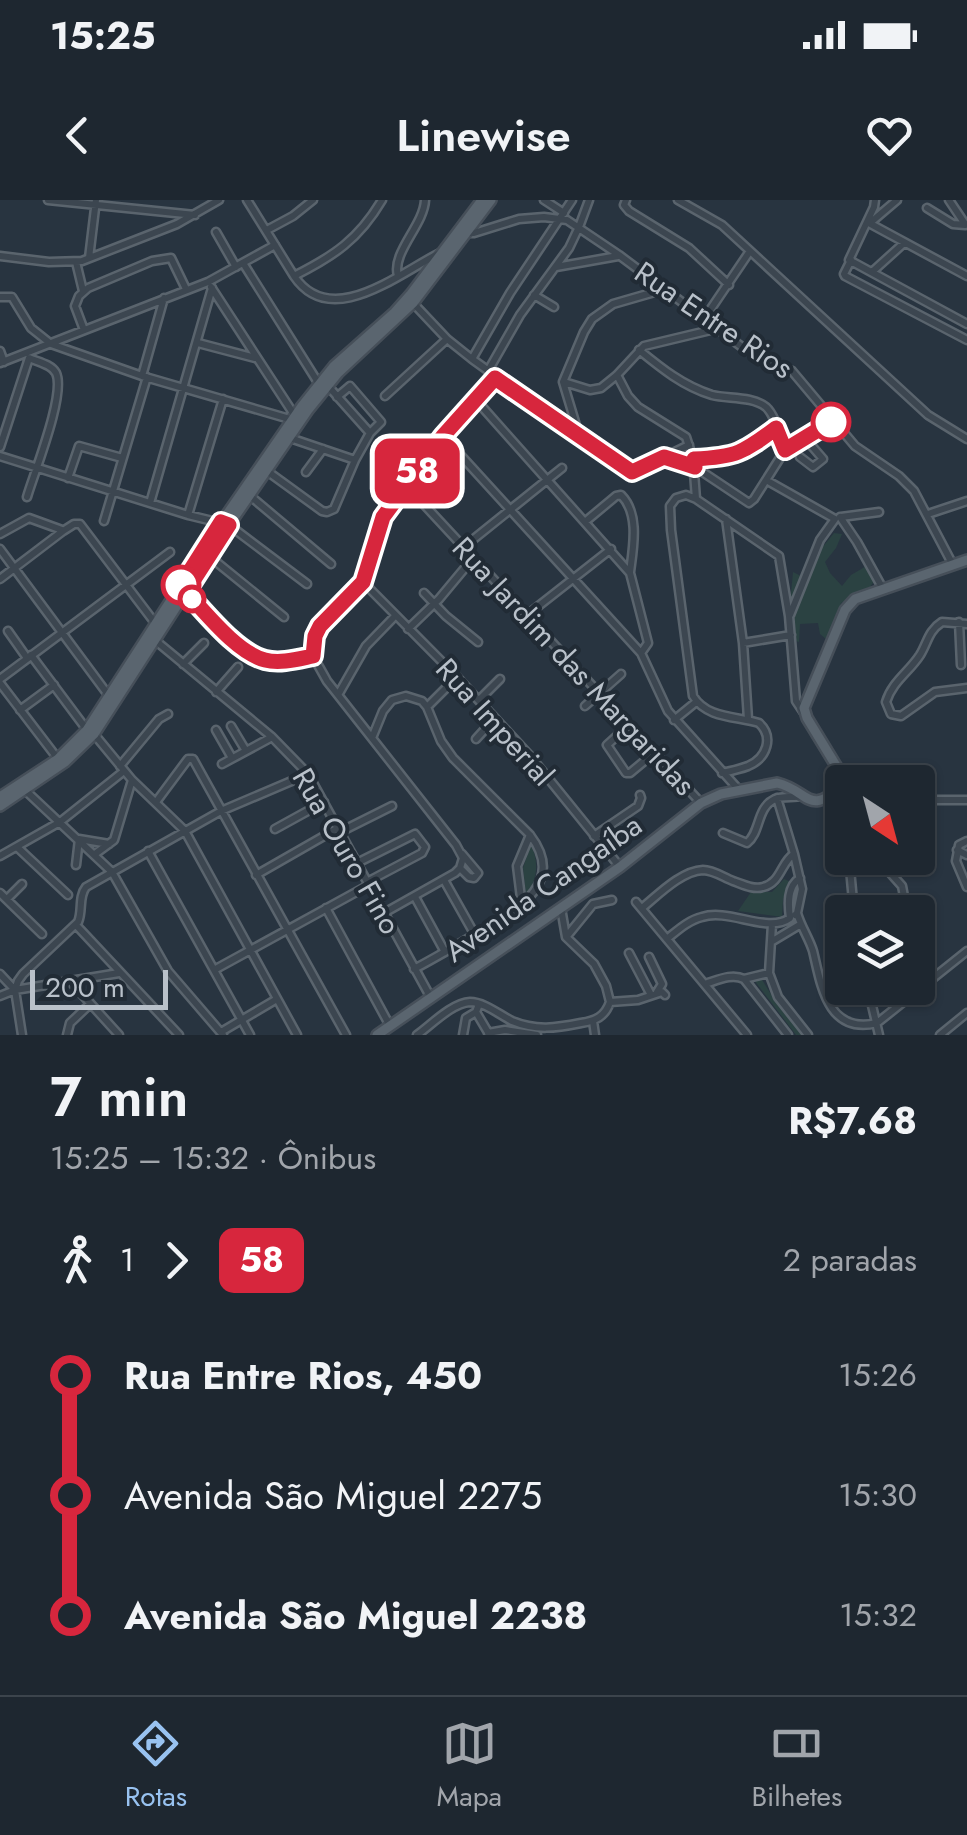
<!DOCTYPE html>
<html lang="pt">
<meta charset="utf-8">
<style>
:root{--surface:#1e2730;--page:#2b333c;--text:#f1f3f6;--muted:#a1a5ab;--line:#3c444c;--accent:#98c2f0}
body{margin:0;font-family:Jost,sans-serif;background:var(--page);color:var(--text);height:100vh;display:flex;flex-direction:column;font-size:38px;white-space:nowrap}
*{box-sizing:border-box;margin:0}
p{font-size:32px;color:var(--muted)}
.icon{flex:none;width:55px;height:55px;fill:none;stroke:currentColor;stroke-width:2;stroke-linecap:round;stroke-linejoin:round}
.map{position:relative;height:835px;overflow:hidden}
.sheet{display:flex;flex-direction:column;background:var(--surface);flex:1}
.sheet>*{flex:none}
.badge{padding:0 20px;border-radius:15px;font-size:35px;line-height:65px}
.needle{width:65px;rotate:144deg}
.controls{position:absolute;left:825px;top:565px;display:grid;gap:20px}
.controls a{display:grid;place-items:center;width:110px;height:110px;border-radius:10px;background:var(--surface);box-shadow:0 2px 8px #0004,0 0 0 2px var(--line);font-size:50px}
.scale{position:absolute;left:30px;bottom:25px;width:138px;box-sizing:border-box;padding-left:10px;border:5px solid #b9c1ca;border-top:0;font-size:28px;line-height:35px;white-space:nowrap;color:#b9c1ca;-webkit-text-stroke:8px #212b35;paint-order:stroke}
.map>.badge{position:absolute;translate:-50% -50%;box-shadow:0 0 0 5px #fff}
.legs{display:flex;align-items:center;gap:15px;height:110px;padding:0 50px;font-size:32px}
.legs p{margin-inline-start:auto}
.overview{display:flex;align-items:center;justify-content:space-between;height:170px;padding:0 50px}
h1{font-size:55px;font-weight:600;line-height:75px}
ul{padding:0 50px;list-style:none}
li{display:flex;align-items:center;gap:35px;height:120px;font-size:38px}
li i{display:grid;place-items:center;width:15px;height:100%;margin:0 12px;background:currentColor}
li i::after{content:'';width:25px;height:25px;margin:-12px;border:8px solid;border-radius:50%;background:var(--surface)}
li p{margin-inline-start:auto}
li:first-child i{background:linear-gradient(#0000 50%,currentColor 0)}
li:last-child i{background:linear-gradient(currentColor 50%,#0000 0)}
.status{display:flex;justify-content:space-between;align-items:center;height:70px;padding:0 50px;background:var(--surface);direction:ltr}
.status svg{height:28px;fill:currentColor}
header{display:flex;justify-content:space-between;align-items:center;height:130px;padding:0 50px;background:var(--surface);font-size:45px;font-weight:600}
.tab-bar{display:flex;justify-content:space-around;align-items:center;height:140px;border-top:2px solid var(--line);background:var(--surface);font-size:28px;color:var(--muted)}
.tab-bar a{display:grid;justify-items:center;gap:5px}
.tab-bar .current{color:var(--accent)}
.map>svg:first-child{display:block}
.green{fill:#2b4242}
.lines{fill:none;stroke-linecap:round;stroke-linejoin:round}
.minor-casing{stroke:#5a646d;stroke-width:11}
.major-casing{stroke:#464f59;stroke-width:14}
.minor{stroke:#3c4650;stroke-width:6}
.major{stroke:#5a656f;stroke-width:9}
.line-1-casing{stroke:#fff;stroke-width:22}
.line-1{stroke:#d7263d;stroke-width:15}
.stop-1-dot{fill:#fff;stroke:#d7263d;stroke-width:5}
.labels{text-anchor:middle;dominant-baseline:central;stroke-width:8;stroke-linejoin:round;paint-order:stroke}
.street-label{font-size:30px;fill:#b9c1ca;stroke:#212b35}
</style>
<div class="status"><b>15:25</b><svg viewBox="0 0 49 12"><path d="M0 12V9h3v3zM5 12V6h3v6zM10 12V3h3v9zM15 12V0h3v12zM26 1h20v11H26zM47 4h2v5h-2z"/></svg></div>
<header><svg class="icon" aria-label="back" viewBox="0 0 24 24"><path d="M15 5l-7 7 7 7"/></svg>Linewise<svg class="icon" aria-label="heart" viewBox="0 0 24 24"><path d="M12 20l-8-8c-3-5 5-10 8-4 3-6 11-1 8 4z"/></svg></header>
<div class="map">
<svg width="967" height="835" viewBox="0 0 967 835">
<rect width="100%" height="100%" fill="#283440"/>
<path class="green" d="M834,333L842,334L836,348L825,362L830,373L842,386L851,375L868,365L875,380L870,387L841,403L826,439L820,434L818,423L800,424L799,442L796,441L791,393L793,372L809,380L821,349Z
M531,644C539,663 538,678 526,695L523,668Z
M784,679L789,681L783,700L782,717L738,711L751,692H772Z
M761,778L777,804L803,835H796L754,780Z"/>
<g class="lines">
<defs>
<path id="minor" d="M48,0L195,15
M247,0L294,76C331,131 399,73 440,53
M544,0L564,13
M626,0L624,5L629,11L689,48L729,85
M678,0L722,25L928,215L967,239
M875,0L874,7L849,60L967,124
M949,0L965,24
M927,8L953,24L965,25
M867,22L967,76
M870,23L897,0
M267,30L293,16L313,0
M216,32L236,67
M465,33H474L519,19L544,17L567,20L619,55L742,147L792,171L855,246L899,276L914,291L953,365
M0,56L49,62L82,61L177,24L219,0
M89,58L96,0
M851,60L844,74L845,76L967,140
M76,62L83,91
M243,63L319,184
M556,67L618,56
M872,72L904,43
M294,76C334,56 359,39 382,0
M398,76C391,53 424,25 425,0
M211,87L295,216
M534,95L554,107
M0,97H12L31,128L51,144L142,176L293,220
M413,103L447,139L472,159L629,272L636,271L689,245
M704,119L750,51
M84,130L75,106L79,96L88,88L152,61L171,58L186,89
M198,143L255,158
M639,150C661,168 683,186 712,195C728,199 752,196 766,207C776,216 780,238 785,250
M0,151L4,162
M472,159L510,93L572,0
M0,163L208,82L275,45
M488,171L520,115L569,48L579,27L589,0
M617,175L628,196L638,207L686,237L693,259L696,299
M142,176L164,98
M564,182L590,190L601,188L617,175L644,146L715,129
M328,186L370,233
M385,196L447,139
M476,200L630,373L648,443L641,453
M579,235L563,182L584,132L592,119L613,104L665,89
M443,236L641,453L668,511L739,590
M290,238L355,260
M0,247L29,158
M0,256L188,315L229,325L307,384
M800,257L813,267L823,259L804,237
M666,258L695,267L749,303L754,299L785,250L832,221
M693,259C737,257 742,254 776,228
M267,271L322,311L327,312L334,309L355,260L370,233L381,222L350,186L337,197
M306,272L323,249
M68,278L79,246L122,258
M766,280L835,319
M406,285L701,603
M249,295L331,364
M27,297C34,273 66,194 56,173C51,164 38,162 29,158
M150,303L212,88
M928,314L967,301
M188,315L223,199
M840,317L857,342L883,389
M841,317L879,312
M726,319L743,443L748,519
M104,321L147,177
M586,321L616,296L621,295C640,314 633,348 630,372
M0,334L29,318L62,330
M465,346L562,268
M0,349L109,496
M209,356L284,417
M0,379L63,331L74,324H80L155,423
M363,382L457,477L531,557L620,667
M186,392C206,413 237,454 265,460C280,464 298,459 313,456
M424,393L446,416L478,442
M527,415L611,349
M790,415L820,340L835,319
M959,422L961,465
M967,424L942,422C928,431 928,442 920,455C909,472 892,482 886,502L891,514L901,516L935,492L967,488
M408,429L439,399L474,357
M8,431L27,458
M156,441L272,537L308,574L431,798
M743,443L791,435
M31,455L87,530
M183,464L204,443
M0,479L170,352
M0,483L58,559
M216,492L238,467
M338,495L366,446L395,416
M479,500L500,479
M585,506L621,474
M427,507L457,477
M20,510L54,485
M674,520L696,502
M629,525L607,545L626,573H630L654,553
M231,526L246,551
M216,530L232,558
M94,534L132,580L185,631L297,835
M372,538L383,511L392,500L406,496L422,501L427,507L441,541L453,558L530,635C568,685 513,712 476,734C455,746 435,758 414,769
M476,539L495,518
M222,564L272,537
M120,566L159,519L168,514
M722,573C731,571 740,569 748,566C767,558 774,537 759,523C737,516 707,519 693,496L671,330L670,306L676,298L686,295L696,299L779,356L789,416L796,501L804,513
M26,591L112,672L168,771L223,835
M777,598L794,654L802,689L797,713L795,715
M918,600H967
M156,602L188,559H193L346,835
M275,629L324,602
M340,632L392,606
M723,633L747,643C761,632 756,608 775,599C783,596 794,598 802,596
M594,636L638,606L641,598L640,595
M967,641L959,645L956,661L967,687
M17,647L68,695
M957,650L967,655
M148,651L250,835
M95,654L114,640L132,580
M462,654L478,673L474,678L469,677L460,668L463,658L456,645L327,481L313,456L315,436L320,426L363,382L376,334L383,317L443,236L495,178
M0,656L60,622L124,571
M849,658L854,712
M877,658L902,686L907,712
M357,663L415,634L425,647L422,653L367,682
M76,665L79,639L109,644
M256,675L338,628
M444,680L475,735
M0,693L42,734
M415,697L445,752
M7,699L22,684
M636,702L747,835
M522,706L517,666L530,635
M326,708L390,826
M642,708C658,695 681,671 703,670C713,670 723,677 733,681C742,684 753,690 763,687C781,683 781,662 794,654
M384,713L455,673L460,668
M797,713C801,727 809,738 813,751C821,784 827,835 877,823L967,751
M772,724L769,773L778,797L808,835
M76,725L179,835
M567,736L593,704L612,700
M668,738C678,730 689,720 702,717C729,708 768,734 790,718C788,704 787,686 800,678
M771,742L801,724
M629,753L651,795
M649,757L662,784L657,792
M214,770L369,685
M0,774L14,789
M744,779L769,773
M70,781L119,835
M705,784C718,780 732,773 744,779L788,835
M872,788L869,793L879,835
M15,790L18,781L23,774L78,722C83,711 78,697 86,687L221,611L308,574
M15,790L22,835
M0,796L15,790L119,773
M610,802L638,800L662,792L665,795
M479,804L476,812L489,834
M593,821L595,835
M221,832L277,799
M488,833L505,830L537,835
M67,835L70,823L89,805
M417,835C431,825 452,803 470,802C484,802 500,815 512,821C536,831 556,828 581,823C595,821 605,817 610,802L606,786L594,764L566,737L561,708
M463,835L466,818L476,812
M940,835L967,813"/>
<path id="major" d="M846,582L807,518L804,508L845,410L855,399L967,360
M0,597L58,559L87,530L221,323L302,206L334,166L395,112L411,94L482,0
M0,606L65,562L94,534L229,325L308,210L338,173L413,103L491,0
M377,835L620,667L701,603L721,594L777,583C810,591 807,617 842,586"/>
</defs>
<use href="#minor" class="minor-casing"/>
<use href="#major" class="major-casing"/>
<use href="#minor" class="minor"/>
<use href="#major" class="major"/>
</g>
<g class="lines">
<defs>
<path id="line-1" d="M181,385L221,322L229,325L186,392C206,413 237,453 265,460C280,464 298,459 313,456L315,436L320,426L363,382L383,317L443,236L495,178L632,272L664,257L695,267L694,259C736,257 743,253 776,228L785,250L831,222"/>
</defs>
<use href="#line-1" class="line-1-casing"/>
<use href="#line-1" class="line-1"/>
</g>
<g class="stop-1-dot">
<circle cx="831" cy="222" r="18"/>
<circle cx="181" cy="385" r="18"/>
<circle cx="192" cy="399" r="12"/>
</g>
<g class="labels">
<g class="street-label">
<text transform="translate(714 120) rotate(34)">Rua Entre Rios</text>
<text transform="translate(574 466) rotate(47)">Rua Jardim das Margaridas</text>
<text transform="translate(495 522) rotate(48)">Rua Imperial</text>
<text transform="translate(347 651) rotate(60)">Rua Ouro Fino</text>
<text transform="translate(543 688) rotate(-35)">Avenida Cangaíba</text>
</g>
</g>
</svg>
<div class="controls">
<a><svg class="needle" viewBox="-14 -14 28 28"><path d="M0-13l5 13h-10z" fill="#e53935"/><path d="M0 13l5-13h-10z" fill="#a1a5ab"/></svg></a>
<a><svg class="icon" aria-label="layers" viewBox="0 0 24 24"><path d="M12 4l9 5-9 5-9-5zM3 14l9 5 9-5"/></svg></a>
</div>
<div class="scale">200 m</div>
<b class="badge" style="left:417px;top:271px;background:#d7263d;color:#fff">58</b>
</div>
<section class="sheet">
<div class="overview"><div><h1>7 min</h1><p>15:25 – 15:32 · Ônibus</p></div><b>R$7.68</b></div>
<div class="legs"><svg class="icon" aria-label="walk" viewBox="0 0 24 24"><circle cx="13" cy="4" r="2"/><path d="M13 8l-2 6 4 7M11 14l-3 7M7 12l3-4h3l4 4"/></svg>1<svg class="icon" aria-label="forward" viewBox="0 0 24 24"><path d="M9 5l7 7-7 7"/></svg><b class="badge" style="background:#d7263d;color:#fff">58</b><p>2 paradas</p></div>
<ul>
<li><i style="color:#d7263d"></i><b>Rua Entre Rios, 450</b><p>15:26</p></li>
<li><i style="color:#d7263d"></i><span>Avenida São Miguel 2275</span><p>15:30</p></li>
<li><i style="color:#d7263d"></i><b>Avenida São Miguel 2238</b><p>15:32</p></li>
</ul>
</section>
<nav class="tab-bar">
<a class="current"><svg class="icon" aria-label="directions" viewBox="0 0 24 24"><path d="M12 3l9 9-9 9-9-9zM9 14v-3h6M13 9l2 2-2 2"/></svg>Rotas</a>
<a><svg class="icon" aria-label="map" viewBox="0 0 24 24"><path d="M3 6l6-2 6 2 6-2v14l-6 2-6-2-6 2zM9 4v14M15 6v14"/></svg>Mapa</a>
<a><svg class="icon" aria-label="tickets" viewBox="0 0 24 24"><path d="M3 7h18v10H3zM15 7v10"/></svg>Bilhetes</a>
</nav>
